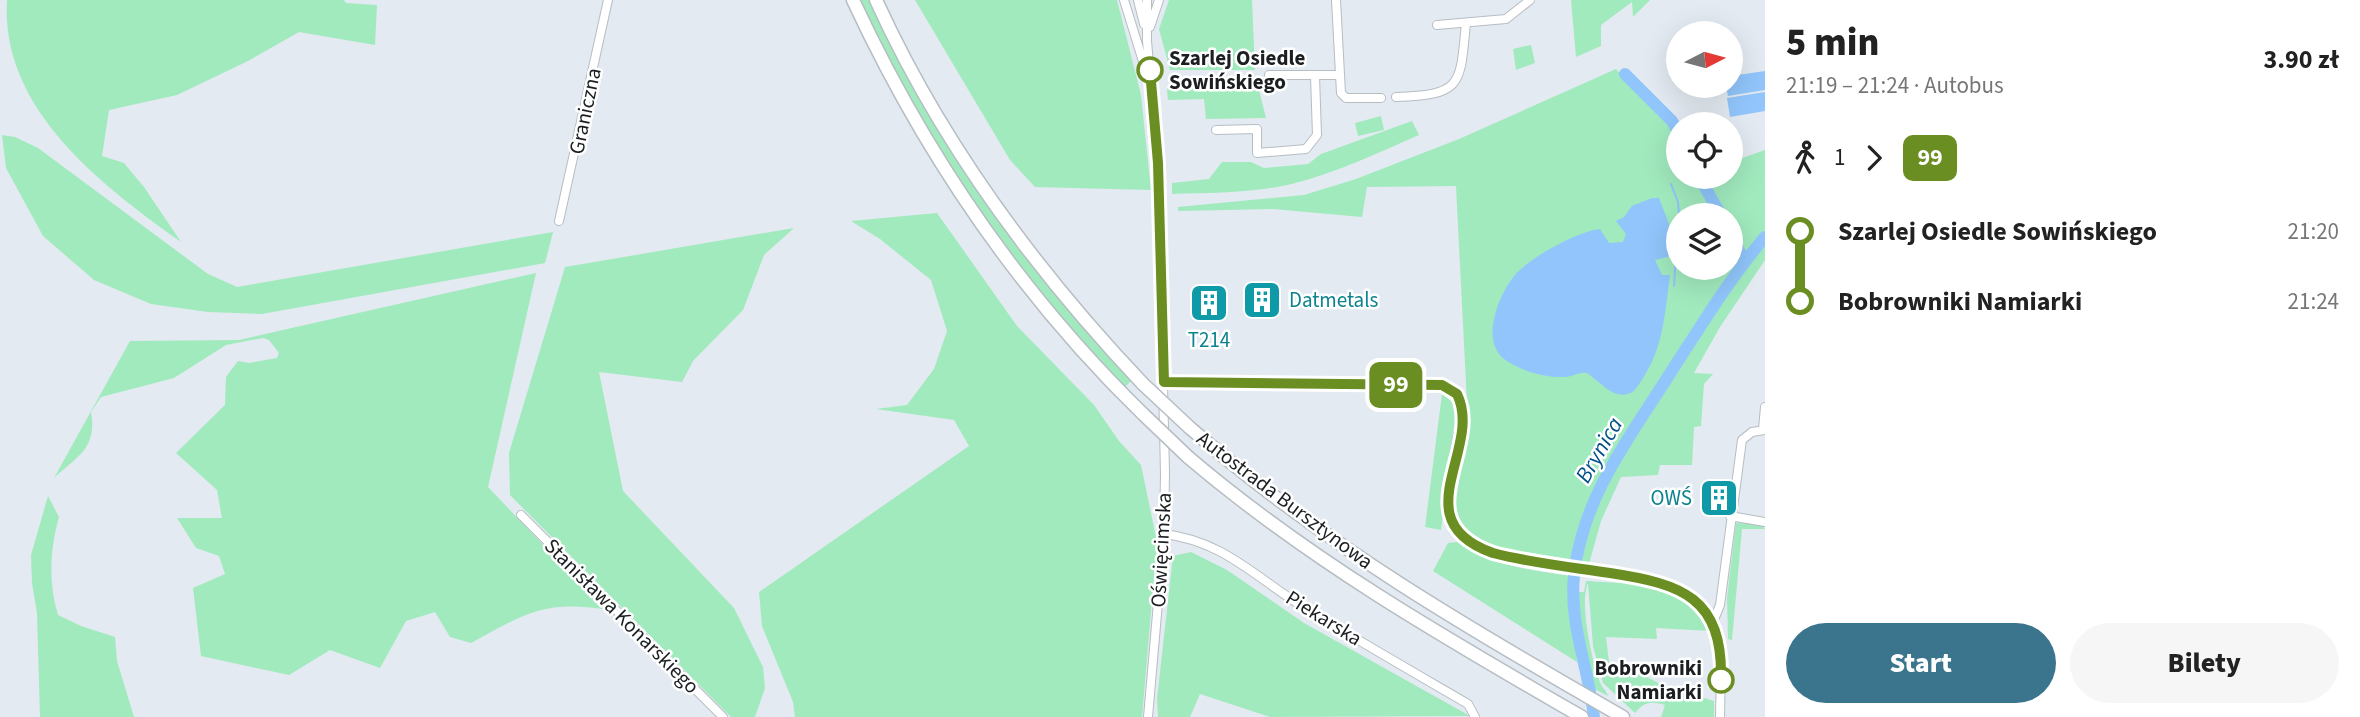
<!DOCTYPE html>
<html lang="pl">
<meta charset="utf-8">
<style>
:root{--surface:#fff;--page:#f6f6f6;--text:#222;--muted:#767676;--accent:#3a748d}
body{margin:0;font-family:"Source Sans 3",sans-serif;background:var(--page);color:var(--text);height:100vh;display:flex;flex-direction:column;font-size:26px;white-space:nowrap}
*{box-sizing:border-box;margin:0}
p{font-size:23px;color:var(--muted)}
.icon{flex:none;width:38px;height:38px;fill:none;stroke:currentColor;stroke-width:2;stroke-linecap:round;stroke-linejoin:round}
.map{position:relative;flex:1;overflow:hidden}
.details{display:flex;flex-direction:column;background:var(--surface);width:595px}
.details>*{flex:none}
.badge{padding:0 14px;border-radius:10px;font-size:24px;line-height:46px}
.needle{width:46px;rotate:84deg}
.fabs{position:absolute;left:1666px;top:21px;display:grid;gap:14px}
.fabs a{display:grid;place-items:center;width:77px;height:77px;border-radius:50%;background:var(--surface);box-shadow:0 7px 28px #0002;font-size:35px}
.map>.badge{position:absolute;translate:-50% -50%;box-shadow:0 0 0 4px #fff}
.legs{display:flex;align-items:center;gap:10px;height:77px;padding:0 21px;font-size:23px}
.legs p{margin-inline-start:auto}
.head{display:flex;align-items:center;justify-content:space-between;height:119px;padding:0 21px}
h1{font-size:38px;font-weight:800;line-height:52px}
.primary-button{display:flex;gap:14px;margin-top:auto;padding:14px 21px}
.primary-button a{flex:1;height:80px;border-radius:42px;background:var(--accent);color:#fff;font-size:28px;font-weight:800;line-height:80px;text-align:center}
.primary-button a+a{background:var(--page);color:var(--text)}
ul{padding:0 21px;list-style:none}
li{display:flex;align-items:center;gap:24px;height:70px;font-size:26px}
li i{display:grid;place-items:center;width:10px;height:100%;margin:0 9px;background:currentColor}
li i::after{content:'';width:18px;height:18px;margin:-9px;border:5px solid;border-radius:50%;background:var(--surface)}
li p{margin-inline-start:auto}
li:first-child i{background:linear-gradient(#0000 50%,currentColor 0)}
li:last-child i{background:linear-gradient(currentColor 50%,#0000 0)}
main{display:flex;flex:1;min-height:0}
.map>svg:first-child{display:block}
.green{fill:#a1eabe}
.water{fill:#91c5fb}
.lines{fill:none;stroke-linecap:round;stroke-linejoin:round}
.stream{stroke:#91c5fb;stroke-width:2}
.river{stroke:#91c5fb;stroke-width:12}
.minor-casing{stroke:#b6bdc3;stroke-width:10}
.highway-casing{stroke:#b6bdc3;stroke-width:15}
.minor{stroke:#fff;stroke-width:8}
.highway{stroke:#fff;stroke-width:12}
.highway-bridge-casing{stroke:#b6bdc3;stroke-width:15;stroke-linecap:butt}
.highway-bridge{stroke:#fff;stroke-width:12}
.line-1-casing{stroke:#fff;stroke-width:16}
.line-1{stroke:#6b8e23;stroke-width:10}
.stop-1-dot{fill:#fff;stroke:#6b8e23;stroke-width:3.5}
.labels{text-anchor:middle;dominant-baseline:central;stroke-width:5;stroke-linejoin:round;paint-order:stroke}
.stop-label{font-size:21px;font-weight:bold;fill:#1c1f21;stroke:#fff;text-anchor:start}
.street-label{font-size:21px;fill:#1c1f21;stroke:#fff}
.culture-label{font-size:21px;fill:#0d838f;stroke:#fff;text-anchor:start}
.water-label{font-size:23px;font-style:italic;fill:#004f8b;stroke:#fff}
</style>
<main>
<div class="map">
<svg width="1765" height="717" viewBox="0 0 1765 717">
<rect width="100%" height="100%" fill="#e3eaf1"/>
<path class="green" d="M7,0H344L346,3L377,5L375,45L299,32L248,61L177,95L109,110L102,156L124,163L144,187L181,242C106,188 0,111 7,0Z
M858,0H871L991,210L1035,268L1133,379L1124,388C1073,334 1019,274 978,213C932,145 895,73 858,0Z
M915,0H1117L1141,95L1151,190L1035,187L1010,160Z
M1169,0H1252L1255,70H1170L1159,29Z
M1571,0H1650L1633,17L1632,2L1601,25V46L1576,57Z
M1531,45L1535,63L1516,70L1513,49Z
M1616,69L1666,121L1678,142V177H1697L1716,215H1678V268H1731V244L1739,262L1637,417L1595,488L1581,521L1574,560L1492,547L1467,535L1454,510L1467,436V403L1456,186L1367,187L1362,217L1273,209L1178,211V207L1304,195L1356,179L1459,139Z
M1172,76L1256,78L1266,118L1206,119L1204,99L1168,100L1167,90Z
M1381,116L1384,130L1358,136L1355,123Z
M1412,121L1419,135C1378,153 1335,173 1292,184C1253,193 1212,193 1172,194V183L1209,179L1222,162H1251L1264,168L1308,164L1321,154Z
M2,135L15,137L38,148L208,274L237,287L553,232L545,263L262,314L208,312L151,304L94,280L43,236L6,168Z
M1765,150V230L1744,255L1731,227V215H1725L1706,177H1731V162Z
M937,213L1017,326L1094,405L1119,441L1141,465L1157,542L1142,717H795L793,702L762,626L759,592L969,446L954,420L876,409L907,405L934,369L947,331L931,280L880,239L851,221Z
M794,228L764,255L743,310L693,361L682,382L599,372L623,491L734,608L763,667L765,688L755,717H731L510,495L509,453L565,267Z
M1765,244V260L1720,327L1694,373L1713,374L1704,384L1701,426L1694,427L1692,465H1660L1658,475L1621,477L1601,521L1589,564L1580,563L1593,506L1605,482L1736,278Z
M536,273L488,487L604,609C542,600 523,615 471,643L450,637L435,612L406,621L380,668L330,650L289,675L201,656L193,588L225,574L219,556L196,548L177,518H222L217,490L176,453L225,405L226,377L238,361L249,363L277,358L279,353L269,340L263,338L226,345L174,378L101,397L91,412C97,448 79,455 54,478L130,341L239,340Z
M1442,394L1453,403L1455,416L1441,530L1425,527Z
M48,496L59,517C50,549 48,583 58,615L81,626L115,637L117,661L134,717H40L37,613L32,583L31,555Z
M1736,523L1762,524L1765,529H1742L1732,640L1728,639L1727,598Z
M1457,542C1491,566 1530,570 1571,576L1569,599L1577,662L1433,571L1448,543Z
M1191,552L1227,570L1304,623L1470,716L1270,717L1200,694L1190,717H1158L1157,699L1173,556Z
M1586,581C1645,585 1673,579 1711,631L1656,628L1657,639L1606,637L1610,670L1643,675L1664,686L1714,701V717H1661L1665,705C1651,701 1644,702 1635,713L1603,683L1593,646L1588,583C1579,602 1592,662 1600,682C1602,688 1606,690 1608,696L1591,687L1583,652L1577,592H1584Z"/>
<path class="water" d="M1765,71V90L1728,96L1726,86H1731V76Z
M1765,92V111L1730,117L1727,98Z
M1652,198H1659L1669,224L1668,251L1671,256L1655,260L1662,275H1670C1664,318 1664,353 1634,391C1616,403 1602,383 1587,373C1579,372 1574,376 1566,377C1546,378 1520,371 1504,359C1480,340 1499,294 1515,275C1529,258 1578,231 1600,229L1609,243L1623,242L1626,234L1616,221L1624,217L1632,206Z"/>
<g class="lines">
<path class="stream" d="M1671,184L1678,202L1679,215
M1674,286L1678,223"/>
<path class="river" d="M1625,74L1672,121L1678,132
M1699,177L1721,215
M1731,235L1745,262
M1594,717C1589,669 1569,625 1574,576C1582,497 1630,437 1671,372C1701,326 1729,279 1765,237"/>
<defs>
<path id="minor" d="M1124,0L1146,71
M1138,0L1144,24
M1147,0V41L1158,163L1165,473L1164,534L1148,717
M1336,0L1341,93L1346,98H1381
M1437,25L1506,19L1530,0
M1150,27L1159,0
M1269,75H1339
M1396,97C1463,95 1460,85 1466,23
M1216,130L1257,129V153L1306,149L1317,135L1315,76
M559,221L608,0
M1164,382L1442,385C1456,392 1460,398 1462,413C1458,439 1441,503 1453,526C1460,541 1479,548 1493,553L1655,580L1686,592L1702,607L1718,636L1721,665L1720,717
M1763,429L1765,407
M521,515L723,717
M1730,516L1765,522
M1164,534C1224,541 1256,578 1305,608C1359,641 1413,672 1468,704L1475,717
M1713,622L1720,605L1742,440L1752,432L1765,430"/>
<path id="highway" d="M853,0C925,155 1020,294 1143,414
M876,0C941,143 1035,270 1143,384
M1189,427C1321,543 1471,630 1623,717
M1188,457C1309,560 1445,638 1582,717"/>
</defs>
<use href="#minor" class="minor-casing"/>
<use href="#highway" class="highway-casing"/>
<use href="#minor" class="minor"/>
<use href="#highway" class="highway"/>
<defs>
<path id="highway-bridge" d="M1143,384L1189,427
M1143,414L1188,457"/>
</defs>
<use href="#highway-bridge" class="highway-bridge-casing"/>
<use href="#highway-bridge" class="highway-bridge"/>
</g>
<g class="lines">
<defs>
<path id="line-1" d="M1150,70L1158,163L1164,382L1442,385L1457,394C1484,449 1401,520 1493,553C1531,563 1571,567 1610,573C1682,584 1723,597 1721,680"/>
</defs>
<use href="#line-1" class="line-1-casing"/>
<use href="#line-1" class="line-1"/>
</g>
<defs>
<symbol id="building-square" viewBox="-11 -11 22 22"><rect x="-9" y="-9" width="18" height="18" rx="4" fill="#0f9aa8" stroke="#fff"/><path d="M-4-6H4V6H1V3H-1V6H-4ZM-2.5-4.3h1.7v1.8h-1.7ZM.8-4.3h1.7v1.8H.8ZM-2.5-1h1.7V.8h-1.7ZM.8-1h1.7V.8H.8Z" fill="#fff"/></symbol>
</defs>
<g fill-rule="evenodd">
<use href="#building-square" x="1240" y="278" width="44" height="44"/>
<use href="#building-square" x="1187" y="281" width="44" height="44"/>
<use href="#building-square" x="1697" y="476" width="44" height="44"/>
</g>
<g class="stop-1-dot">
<circle cx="1150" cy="70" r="12"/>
<circle cx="1721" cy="680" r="12"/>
</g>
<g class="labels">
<g class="stop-label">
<text x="1169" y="58">Szarlej Osiedle<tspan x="1169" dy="24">Sowińskiego</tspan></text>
<text x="1702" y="668" text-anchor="end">Bobrowniki<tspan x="1702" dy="24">Namiarki</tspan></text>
</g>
<g class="street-label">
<text transform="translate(585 111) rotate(-78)">Graniczna</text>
<text transform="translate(1285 500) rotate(37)">Autostrada Bursztynowa</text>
<text transform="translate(1161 550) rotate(-87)">Oświęcimska</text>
<text transform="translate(622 616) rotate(45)">Stanisława Konarskiego</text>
<text transform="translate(1324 618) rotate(32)">Piekarska</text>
</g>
<g class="culture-label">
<text x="1289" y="300">Datmetals</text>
<text x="1209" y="340" text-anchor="middle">T214</text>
<text x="1692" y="498" text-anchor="end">OWŚ</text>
</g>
<g class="water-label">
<text transform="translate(1599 450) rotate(-60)">Brynica</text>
</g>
</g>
</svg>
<div class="fabs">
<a><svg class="needle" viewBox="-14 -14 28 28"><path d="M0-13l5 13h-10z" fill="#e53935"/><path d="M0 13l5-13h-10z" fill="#767676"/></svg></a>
<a><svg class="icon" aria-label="locate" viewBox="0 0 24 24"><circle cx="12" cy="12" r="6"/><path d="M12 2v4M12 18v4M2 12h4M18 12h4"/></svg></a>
<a><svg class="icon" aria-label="layers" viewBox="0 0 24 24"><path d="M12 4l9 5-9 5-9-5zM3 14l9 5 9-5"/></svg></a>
</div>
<b class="badge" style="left:1396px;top:385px;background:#6b8e23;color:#fff">99</b>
</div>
<section class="details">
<div class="head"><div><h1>5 min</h1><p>21:19 – 21:24 · Autobus</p></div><b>3.90 zł</b></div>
<div class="legs"><svg class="icon" aria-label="walk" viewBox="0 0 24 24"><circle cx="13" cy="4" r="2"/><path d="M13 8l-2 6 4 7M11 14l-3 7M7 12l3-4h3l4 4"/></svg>1<svg class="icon" aria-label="forward" viewBox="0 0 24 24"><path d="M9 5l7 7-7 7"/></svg><b class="badge" style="background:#6b8e23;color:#fff">99</b></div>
<ul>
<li><i style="color:#6b8e23"></i><b>Szarlej Osiedle Sowińskiego</b><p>21:20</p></li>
<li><i style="color:#6b8e23"></i><b>Bobrowniki Namiarki</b><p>21:24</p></li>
</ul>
<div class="primary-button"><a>Start</a><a>Bilety</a></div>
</section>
</main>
